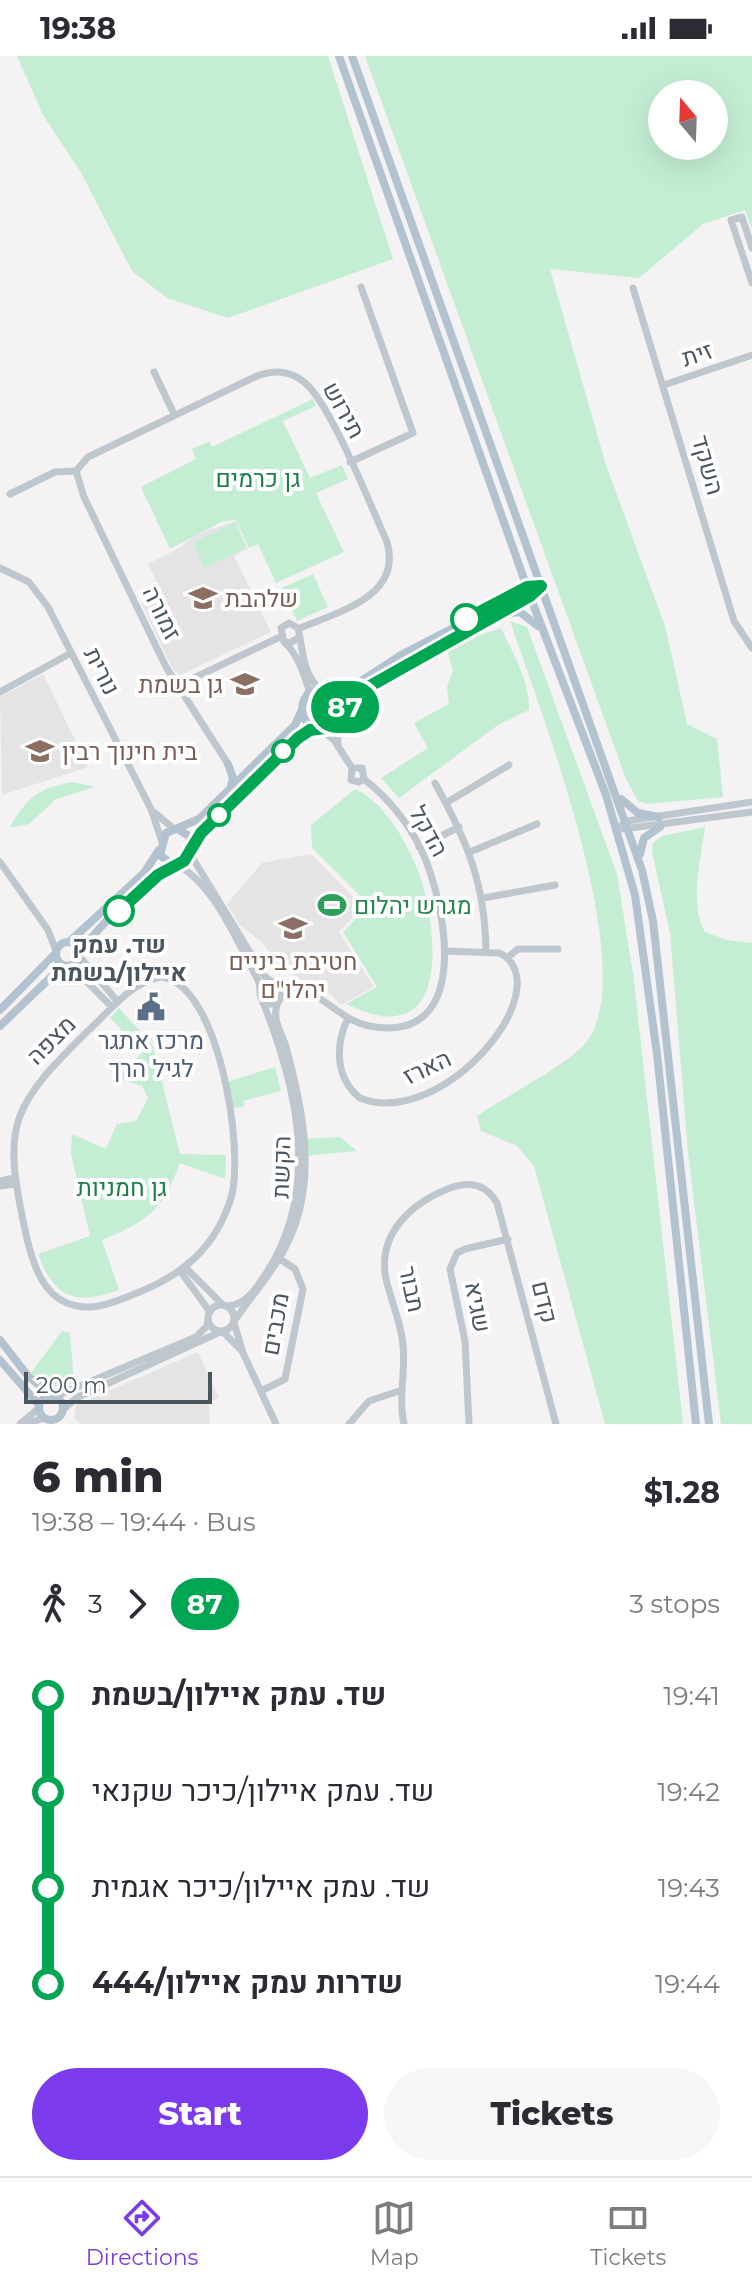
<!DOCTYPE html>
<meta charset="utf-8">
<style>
:root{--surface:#fff;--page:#f7f7f7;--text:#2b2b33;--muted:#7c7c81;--line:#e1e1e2;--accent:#7c3aed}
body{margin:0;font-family:Montserrat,Heebo,sans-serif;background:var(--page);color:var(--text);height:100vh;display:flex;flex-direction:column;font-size:30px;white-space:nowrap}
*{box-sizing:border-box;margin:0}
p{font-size:26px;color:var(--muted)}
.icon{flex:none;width:44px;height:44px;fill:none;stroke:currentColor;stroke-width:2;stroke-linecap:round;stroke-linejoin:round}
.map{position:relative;height:1368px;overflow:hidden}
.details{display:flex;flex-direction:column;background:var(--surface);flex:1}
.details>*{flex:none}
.badge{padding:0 16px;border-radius:26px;font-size:28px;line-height:52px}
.needle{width:52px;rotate:341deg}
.fabs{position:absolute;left:648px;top:24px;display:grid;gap:16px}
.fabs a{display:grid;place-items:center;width:80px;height:80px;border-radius:50%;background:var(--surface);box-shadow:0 8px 32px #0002;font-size:40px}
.scale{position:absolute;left:24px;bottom:20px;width:188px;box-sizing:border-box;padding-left:8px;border:4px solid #4a565f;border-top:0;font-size:22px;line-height:28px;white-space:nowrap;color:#4a565f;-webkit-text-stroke:6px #fff;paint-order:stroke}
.map>.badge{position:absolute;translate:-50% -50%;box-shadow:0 0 0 4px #fff}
.legs{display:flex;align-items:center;gap:12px;height:88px;padding:0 32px;font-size:26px}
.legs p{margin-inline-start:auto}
.overview{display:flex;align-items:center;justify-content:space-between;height:136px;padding:0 32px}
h1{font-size:44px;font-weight:800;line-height:60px}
.primary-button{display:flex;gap:16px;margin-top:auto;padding:16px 32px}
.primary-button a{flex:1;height:92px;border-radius:48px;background:var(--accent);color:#fff;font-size:32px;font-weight:800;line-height:92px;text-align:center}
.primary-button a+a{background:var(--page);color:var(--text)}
ul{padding:0 32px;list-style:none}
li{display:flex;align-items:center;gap:28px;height:96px;font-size:30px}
li i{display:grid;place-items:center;width:12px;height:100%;margin:0 10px;background:currentColor}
li i::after{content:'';width:20px;height:20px;margin:-10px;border:6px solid;border-radius:50%;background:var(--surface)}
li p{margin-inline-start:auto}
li:first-child i{background:linear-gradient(#0000 50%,currentColor 0)}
li:last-child i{background:linear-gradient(currentColor 50%,#0000 0)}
.status{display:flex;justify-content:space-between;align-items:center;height:56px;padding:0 40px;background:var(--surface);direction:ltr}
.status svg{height:22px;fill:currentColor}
.menu{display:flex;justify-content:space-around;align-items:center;height:112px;border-top:2px solid var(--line);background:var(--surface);font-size:22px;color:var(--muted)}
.menu a{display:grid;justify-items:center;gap:4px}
.menu .on{color:var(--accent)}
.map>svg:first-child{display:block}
.education{fill:#e5e3e4}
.green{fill:#c4eed3;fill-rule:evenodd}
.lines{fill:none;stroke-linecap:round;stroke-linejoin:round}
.minor{stroke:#bec7ce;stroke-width:7}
.major{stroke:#b3c2cf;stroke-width:8}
.line-1-casing{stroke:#fff;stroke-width:18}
.line-1{stroke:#00a651;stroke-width:12}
.stop-1-dot{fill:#fff;stroke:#00a651;stroke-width:4}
.labels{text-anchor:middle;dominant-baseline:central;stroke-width:8;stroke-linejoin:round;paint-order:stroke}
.street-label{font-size:24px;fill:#4a565f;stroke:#fff}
.park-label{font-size:24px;fill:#1c7f4a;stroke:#fff}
.education-label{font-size:24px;fill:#785e54;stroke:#fff;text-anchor:start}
.leisure-label{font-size:24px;fill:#27864d;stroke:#fff;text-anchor:start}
.stop-label{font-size:24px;font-weight:bold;fill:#4a565f;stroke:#fff}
.service-label{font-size:24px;fill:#4e5e75;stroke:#fff}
</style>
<div class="status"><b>19:38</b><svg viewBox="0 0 49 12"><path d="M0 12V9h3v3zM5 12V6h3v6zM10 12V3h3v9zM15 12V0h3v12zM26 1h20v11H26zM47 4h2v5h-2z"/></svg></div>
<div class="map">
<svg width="752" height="1368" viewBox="0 0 752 1368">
<rect width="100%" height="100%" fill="#f4f2f2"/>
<path class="education" d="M236,465L248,493L234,500L271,576L180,619L173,614L141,547L162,537L148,508L181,491L194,479Z
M43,618L88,711L2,739L0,641Z
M311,798L363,851L339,876L374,931L341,949L330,937L324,939L279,910L263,887L239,868L227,848L262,807Z
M198,1296L219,1342L209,1346L210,1368H80L74,1361L76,1349Z"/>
<path class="green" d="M17,0H328L393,203L228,262L167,242L132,215L80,115L43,59Z
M365,0H752V173L745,154L703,168L639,222L550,213L606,409L665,570L687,668L717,683L723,741L648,748L638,745L626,723ZM714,38V90H662V38Z
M313,343L316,350L283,365L310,422L342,409L348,423L316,437L344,496L276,527L258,488L249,492L236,464L223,465L170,493L141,431L196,403L192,393L210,385L212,391Z
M235,466L246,492L204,512L193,487Z
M313,518L328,551L297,565L282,532Z
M510,565L527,571L617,818L634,924L683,1368H605L534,1110L517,1090L481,1075L477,1060C503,1042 563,1011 583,990C647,923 537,647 510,565Z
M501,572C513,599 530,624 529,654L498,669L399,742L381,722L428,692L414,667L449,648L447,631L453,615L447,595L465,584Z
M72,726L95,731L56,743L29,768L9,772C28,741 37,733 72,726Z
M355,733C387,747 411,793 422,826C432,859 447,949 400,959C380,964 364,955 346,948L377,931L343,876L369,849L312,792L311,769Z
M705,771C701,803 689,848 705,876L727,884L752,887V1368H721L688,1096L670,877L652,796L653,787L662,780Z
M119,952L153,990L180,1098L226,1099L225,1123L180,1107C162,1155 148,1165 102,1184L119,1234C76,1250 54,1242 38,1198L90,1180L71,1098L72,1078L106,1093L117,1068L136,1065L148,1042L142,1030L117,1022L143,996L110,962Z
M275,1011L281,1035L243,1045L244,1051L232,1052L227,1026Z
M340,1081L357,1095L305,1100L304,1083Z
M62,1275L70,1277L74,1327L49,1331L31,1317Z"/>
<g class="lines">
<path class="minor" d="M752,192L742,161L731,164L752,227
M633,232L734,565L752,592
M154,316L174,358
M664,329L752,299
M350,406L413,377L361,231
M76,415L84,441L166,611L228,708
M10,438L55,416L76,415L88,401L257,320C274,314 289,314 304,326C330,346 371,451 387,486C403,541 337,556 298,573
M0,512L29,526L48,551L151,753L162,786
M298,582L290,587L284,586L281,572L289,567L298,572C303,592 302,618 320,633
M285,587C298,599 304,618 309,634L306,640
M177,630L280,581
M0,636L71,597
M337,666L338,688
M321,673L334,684L352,712
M352,712L351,724L359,726L364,723
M352,712H362L364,723
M435,727C467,785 485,827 486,895
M446,747L509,709
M155,757L174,773
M617,773L627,765L752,746
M623,773L752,756
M419,791L459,771
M189,796L265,921L273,926
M470,796L537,768
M0,806L48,874L56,895
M178,809C217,832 238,888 259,926L260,935
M483,842L555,829
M79,900L118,946
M508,901L518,893H558
M70,909L112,951
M160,921C219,925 245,1095 231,1142C216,1191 183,1219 137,1237C114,1246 92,1257 67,1247C42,1237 33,1207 27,1183C1,1066 9,1052 93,970C113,951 132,927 160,921Z
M260 937a11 11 0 1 1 22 0a11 11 0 1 1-22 0Z
M276,927C287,933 300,932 311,937C331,948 346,965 369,970C475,990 446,847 421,793C407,765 388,742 364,723
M348,962C335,989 335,1022 360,1042C443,1075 562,931 500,897L445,895
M0,1125L14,1122
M0,1130L15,1128
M186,1212L222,1248
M181,1216L210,1256
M208 1262a13 13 0 1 1 26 0a13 13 0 1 1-26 0Z
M227,1250C246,1250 258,1230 267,1216C321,1132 297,1030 262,944
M235,1264C264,1222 293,1196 302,1142C311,1092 299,1039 286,991C281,975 270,960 279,944
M234,1267L243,1297L276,1368
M223,1276L241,1294
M263,1334L285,1323L303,1233L295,1213L280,1203
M56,1340L196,1281L207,1270L208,1263
M64,1353L76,1342L220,1276
M20,1368L39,1352
M25,1368L44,1362
M349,1368L369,1345L402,1334
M404,1368C398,1342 406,1315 403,1289C401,1266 391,1245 386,1223C377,1178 411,1147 450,1132C470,1125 486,1128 497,1147L556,1368
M469,1368L465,1285L450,1213L457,1197L465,1193L508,1183"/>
<path class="major" d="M339,0L530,540L606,739L635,839L657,998L696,1368
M352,0L642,814L653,865L709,1368
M501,558L520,556L538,570
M302 653a20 20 0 1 1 40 0a20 20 0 1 1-40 0Z
M333,636L347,634L401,599L532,531
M342,656C377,605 485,576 534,537
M228,708L233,722L231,730
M621,743L638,757L659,761
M179,774L189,780L191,790L184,805L174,810L160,799L166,777L199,763L295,669L301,656
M191,790C207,766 291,679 316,673
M640,798L644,782L660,771
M69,886L144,817L159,794
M56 898a12 12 0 1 1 24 0a12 12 0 1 1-24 0Z
M80,899C95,871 146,825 174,810
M0,954L56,897
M0,970L53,919L68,910
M0,1284L28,1320L51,1339
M0,1304L39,1349
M39 1352a12 12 0 1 1 24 0a12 12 0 1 1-24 0Z"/>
</g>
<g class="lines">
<defs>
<path id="line-1" d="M119,855L158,819L184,805L201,777L298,682L310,674L332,671L346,649L370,630L530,540L541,530L527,531L466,563"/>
</defs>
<use href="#line-1" class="line-1-casing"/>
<use href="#line-1" class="line-1"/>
</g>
<defs>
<symbol id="school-bare" viewBox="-9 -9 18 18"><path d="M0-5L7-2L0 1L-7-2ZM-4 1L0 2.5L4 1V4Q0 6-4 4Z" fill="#8d6e63" stroke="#fff" stroke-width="2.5" paint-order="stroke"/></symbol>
<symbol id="stadium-bare" viewBox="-9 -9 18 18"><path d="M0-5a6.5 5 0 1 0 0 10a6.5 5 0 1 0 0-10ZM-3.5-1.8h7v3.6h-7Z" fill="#2e9e5b" stroke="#fff" stroke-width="2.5" paint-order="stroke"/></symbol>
<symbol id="civic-bare" viewBox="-9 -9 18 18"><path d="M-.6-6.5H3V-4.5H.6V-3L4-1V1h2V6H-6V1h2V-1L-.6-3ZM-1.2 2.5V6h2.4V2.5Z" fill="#5c6f8a" stroke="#fff" stroke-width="2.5" paint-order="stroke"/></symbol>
</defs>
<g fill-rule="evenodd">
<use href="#school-bare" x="183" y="522" width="40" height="40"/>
<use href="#school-bare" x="225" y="608" width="40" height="40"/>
<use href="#school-bare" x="20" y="675" width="40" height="40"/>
<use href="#stadium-bare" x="312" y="829" width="40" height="40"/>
<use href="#school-bare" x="273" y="852" width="40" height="40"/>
<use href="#civic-bare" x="131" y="931" width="40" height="40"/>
</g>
<g class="stop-1-dot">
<circle cx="466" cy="563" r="14"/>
<circle cx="283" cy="695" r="10"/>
<circle cx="219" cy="759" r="10"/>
<circle cx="119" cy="855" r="14"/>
</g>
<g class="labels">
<g class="street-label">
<text transform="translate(697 298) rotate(-18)">זית</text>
<text transform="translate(344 354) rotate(61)">תירוש</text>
<text transform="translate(708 409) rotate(74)">השקד</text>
<text transform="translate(162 557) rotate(64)">זמורה</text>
<text transform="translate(102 615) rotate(63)">נורית</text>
<text transform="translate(429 775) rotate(61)">הדקל</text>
<text transform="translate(51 984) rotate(-45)">מצפה</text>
<text transform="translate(427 1011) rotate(-25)">הארז</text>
<text transform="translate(281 1111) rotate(-88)">הקשת</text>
<text transform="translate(412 1233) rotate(78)">תבור</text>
<text transform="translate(545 1246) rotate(76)">קדם</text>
<text transform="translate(478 1251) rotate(79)">שגיא</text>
<text transform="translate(275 1268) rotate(-80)">מכבים</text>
</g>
<g class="park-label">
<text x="258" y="422">גן כרמים</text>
<text x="122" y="1131">גן חמניות</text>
</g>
<g class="education-label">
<text x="225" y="542">שלהבת</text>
<text x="223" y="628" text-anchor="end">גן בשמת</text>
<text x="62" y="695">בית חינוך רבין</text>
<text x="293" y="905" text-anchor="middle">חטיבת ביניים<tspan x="293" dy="28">יהלו"ם</tspan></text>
</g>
<g class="leisure-label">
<text x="354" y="849">מגרש יהלום</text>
</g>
<g class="stop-label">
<text x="119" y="888">שד. עמק<tspan x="119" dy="28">איילון/בשמת</tspan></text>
</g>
<g class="service-label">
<text x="151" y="984">מרכז אתגר<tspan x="151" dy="28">לגיל הרך</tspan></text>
</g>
</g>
</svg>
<div class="fabs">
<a><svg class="needle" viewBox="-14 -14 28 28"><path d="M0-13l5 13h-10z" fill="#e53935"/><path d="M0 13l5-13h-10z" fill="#7c7c81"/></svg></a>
</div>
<div class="scale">200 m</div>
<b class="badge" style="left:345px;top:651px;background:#00a651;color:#fff">87</b>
</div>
<section class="details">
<div class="overview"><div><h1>6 min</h1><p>19:38 – 19:44 · Bus</p></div><b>$1.28</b></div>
<div class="legs"><svg class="icon" aria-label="walk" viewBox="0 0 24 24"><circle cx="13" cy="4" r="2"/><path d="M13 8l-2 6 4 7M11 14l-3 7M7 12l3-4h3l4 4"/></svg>3<svg class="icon" aria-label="forward" viewBox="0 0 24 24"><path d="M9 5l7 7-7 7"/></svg><b class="badge" style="background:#00a651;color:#fff">87</b><p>3 stops</p></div>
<ul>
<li><i style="color:#00a651"></i><b>שד. עמק איילון/בשמת</b><p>19:41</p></li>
<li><i style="color:#00a651"></i><span>שד. עמק איילון/כיכר שקנאי</span><p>19:42</p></li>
<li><i style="color:#00a651"></i><span>שד. עמק איילון/כיכר אגמית</span><p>19:43</p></li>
<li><i style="color:#00a651"></i><b>444/שדרות עמק איילון</b><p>19:44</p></li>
</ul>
<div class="primary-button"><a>Start</a><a>Tickets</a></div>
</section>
<nav class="menu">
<a class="on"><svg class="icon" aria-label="directions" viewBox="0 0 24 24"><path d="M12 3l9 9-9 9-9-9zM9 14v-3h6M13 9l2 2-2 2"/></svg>Directions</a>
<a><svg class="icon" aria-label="map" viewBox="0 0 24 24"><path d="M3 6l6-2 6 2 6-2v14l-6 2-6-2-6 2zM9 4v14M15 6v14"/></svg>Map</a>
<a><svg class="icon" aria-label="tickets" viewBox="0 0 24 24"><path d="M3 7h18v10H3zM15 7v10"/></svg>Tickets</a>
</nav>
